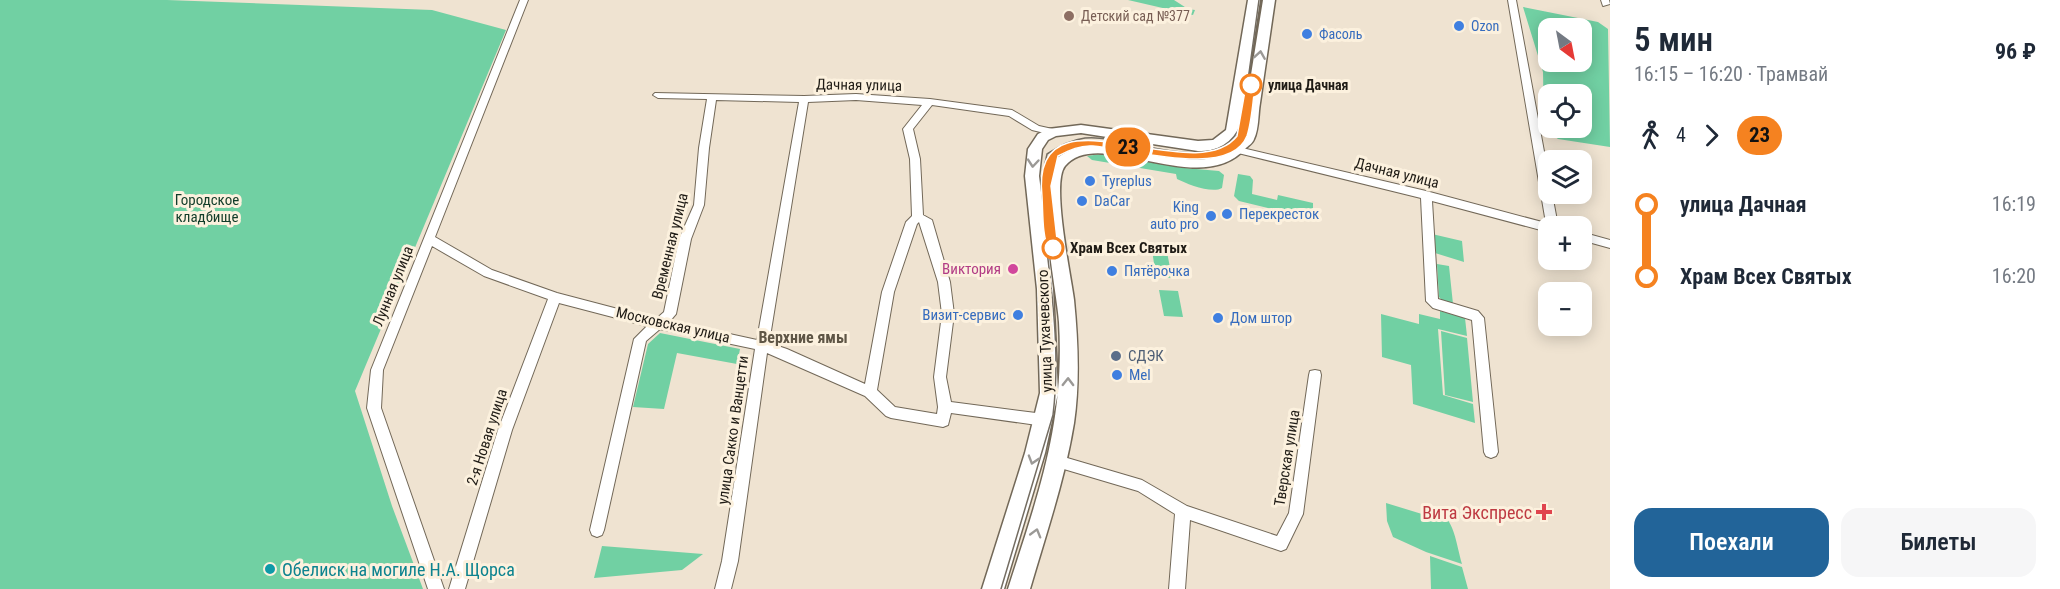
<!DOCTYPE html>
<html lang="ru">
<meta charset="utf-8">
<style>
:root{--surface:#fff;--page:#f6f6f7;--text:#1f2937;--muted:#747a83;--accent:#226499}
body{margin:0;font-family:"Roboto Condensed",sans-serif;background:var(--page);color:var(--text);height:100vh;display:flex;flex-direction:column;font-size:22px;white-space:nowrap}
*{box-sizing:border-box;margin:0}
p{font-size:20px;color:var(--muted)}
.icon{flex:none;width:33px;height:33px;fill:none;stroke:currentColor;stroke-width:2;stroke-linecap:round;stroke-linejoin:round}
.map{position:relative;flex:1;overflow:hidden}
.panel{display:flex;flex-direction:column;background:var(--surface);width:450px}
.panel>*{flex:none}
.badge{padding:0 12px;border-radius:20px;font-size:21px;line-height:39px}
.needle{width:39px;rotate:148deg}
.buttons{position:absolute;left:1538px;top:18px;display:grid;gap:12px}
.buttons a{display:grid;place-items:center;width:54px;height:54px;border-radius:12px;background:var(--surface);box-shadow:0 3px 15px #0003;font-size:30px}
.map>.badge{position:absolute;translate:-50% -50%;box-shadow:0 0 0 3px #fff}
.legs{display:flex;align-items:center;gap:9px;height:66px;padding:0 24px;font-size:20px}
.legs p{margin-inline-start:auto}
.headline{display:flex;align-items:center;justify-content:space-between;height:102px;padding:0 24px}
h1{font-size:33px;font-weight:600;line-height:45px}
.button{display:flex;gap:12px;margin-top:auto;padding:12px 24px}
.button a{flex:1;height:69px;border-radius:18px;background:var(--accent);color:#fff;font-size:24px;font-weight:600;line-height:69px;text-align:center}
.button a+a{background:var(--page);color:var(--text)}
ul{padding:0 24px;list-style:none}
li{display:flex;align-items:center;gap:21px;height:72px;font-size:22px}
li i{display:grid;place-items:center;width:9px;height:100%;margin:0 8px;background:currentColor}
li i::after{content:'';width:15px;height:15px;margin:-8px;border:4px solid;border-radius:50%;background:var(--surface)}
li p{margin-inline-start:auto}
li:first-child i{background:linear-gradient(#0000 50%,currentColor 0)}
li:last-child i{background:linear-gradient(currentColor 50%,#0000 0)}
main{display:flex;flex:1;min-height:0}
.map>svg:first-child{display:block}
.green{fill:#71d0a3;fill-rule:evenodd}
.lines{fill:none;stroke-linecap:round;stroke-linejoin:round}
.minor-casing{stroke:#726858;stroke-width:2}
.secondary-casing{stroke:#726858;stroke-width:3}
.minor{fill:#fff;fill-rule:evenodd}
.secondary{fill:#fff;fill-rule:evenodd}
.tram{stroke:#746d62;stroke-width:1.5}
.oneway{stroke:#9b9996}
.line-1{fill:#f58220;stroke:#fff;stroke-width:1.5}
.education-dot{fill:#8d6e63;stroke:#fcf1de;stroke-width:2}
.shop-dot{fill:#3f7fe0;stroke:#fcf1de;stroke-width:2}
.stop-1-dot{fill:#fff;stroke:#f58220;stroke-width:3}
.hotel-dot{fill:#d1479c;stroke:#fcf1de;stroke-width:2}
.service-dot{fill:#5c6f8a;stroke:#fcf1de;stroke-width:2}
.health-dot{fill:#e0444e;stroke:#fcf1de;stroke-width:2}
.culture-dot{fill:#0f9aa8;stroke:#fcf1de;stroke-width:2}
.labels{text-anchor:middle;dominant-baseline:central;stroke-width:6;stroke-linejoin:round;paint-order:stroke}
.far-education-label{font-size:14px;fill:#785e54;stroke:#fcf1de;text-anchor:start}
.far-shop-label{font-size:14px;fill:#366cbe;stroke:#fcf1de;text-anchor:start}
.far-stop-label{font-size:14px;font-weight:bold;fill:#201c16;stroke:#fcf1de;text-anchor:start}
.street-label{font-size:15px;fill:#201c16;stroke:#fcf1de}
.shop-label{font-size:15px;fill:#366cbe;stroke:#fcf1de;text-anchor:start}
.park-label{font-size:15px;fill:#113c29;stroke:#fcf1de}
.stop-label{font-size:15px;font-weight:bold;fill:#201c16;stroke:#fcf1de;text-anchor:start}
.hotel-label{font-size:15px;fill:#b23c85;stroke:#fcf1de;text-anchor:end}
.service-label{font-size:15px;fill:#4e5e75;stroke:#fcf1de;text-anchor:start}
.neighbourhood-label{font-size:16px;font-weight:bold;fill:#5f5646;stroke:#fcf1de}
.near-health-label{font-size:18px;fill:#be3a42;stroke:#fcf1de;text-anchor:end}
.near-culture-label{font-size:18px;fill:#0d838f;stroke:#fcf1de;text-anchor:start}
</style>
<main>
<div class="map">
<svg width="1610" height="589" viewBox="0 0 1610 589">
<rect width="100%" height="100%" fill="#efe3d1"/>
<path class="green" d="M0,0H167L432,10L506,30L355,391L392,506L423,589H0Z
M1128,0H1174L1188,9L1195,10L1193,15Z
M1523,7L1598,22L1608,29L1610,147L1558,139L1544,127L1543,72ZM1581,28V62H1548V28ZM1548,94H1581V128H1548Z
M1101,154L1185,168L1219,171L1224,175L1222,188C1212,194 1187,184 1177,179L1176,174L1092,160L1087,156Z
M1238,174L1250,176L1253,180L1252,194L1277,200L1278,195L1313,203V219L1239,201L1234,196Z
M1432,234L1462,241L1464,262L1435,253Z
M1152,250L1167,252L1172,278L1156,277Z
M1437,264L1449,266L1453,304L1444,302L1439,297Z
M1159,290L1178,291L1183,317L1164,316Z
M1440,311L1465,318L1467,336L1438,329L1443,395L1473,404L1475,423L1413,404L1411,365L1382,357L1381,314L1419,324V314L1440,319Z
M1441,331L1467,338L1473,402L1445,395Z
M660,333L740,349L737,364L677,353L664,409L633,407L648,344Z
M1386,503L1435,518L1436,509C1455,519 1456,544 1462,564L1426,552L1393,537L1387,521Z
M602,546L703,554L682,570L594,578Z
M1430,556L1462,567L1468,589H1431Z"/>
<g class="lines">
<defs>
<path id="minor" d="M520,0H528L435,237L492,270L557,293L656,319L664,312L679,239L694,205L699,148L707,99L658,98L653,95L655,93L804,96L856,94L930,99L1012,110L1039,126L1057,130L1058,132L1053,135L1032,130L1009,116L932,105L913,129L920,159L923,215L932,220L950,282L954,314L946,377L951,402L1044,414L1049,416L1051,420L1049,424L1044,426L951,413L948,425L943,427L891,418L886,416L865,396L767,353L738,561L731,589H715L722,561L755,349L660,329L646,341L604,530L602,535L597,537L592,535L590,530L634,339L647,326L559,303L512,430L465,589H449L498,430L548,299L484,276L432,246L383,370L381,408L444,589H428L367,408L371,370ZM716,100L799,102L757,340L670,321L676,314L691,239L704,205L709,148ZM856,100L922,105L903,129L910,159L912,216L906,222L882,292L865,384L787,349L769,343L808,102ZM919,222L938,282L942,314L934,377L938,407L937,414L895,407L877,390L894,292L917,224Z
M1508,0H1516L1548,173V194H1552L1558,226H1548V232L1432,201L1438,299L1478,311L1484,318L1498,452L1496,456L1491,458L1486,456L1484,452L1472,320L1433,308L1426,301L1421,198L1238,153L1233,150L1238,147L1426,191L1546,223Z
M1601,0H1609L1610,4L1603,6Z
M1581,232L1610,240V248L1581,240Z
M1315,370L1320,371L1321,375L1303,514L1286,549L1281,551L1190,520L1185,589H1169L1175,514L1138,491L1057,467L1052,465L1050,461L1052,457L1057,455L1142,480L1187,506L1277,536L1289,513L1309,375L1310,371Z"/>
<path id="secondary" d="M1248,0H1260L1240,130C1231,146 1216,151 1198,151L1081,133L1056,136L1048,140L1042,149L1039,176L1053,289L1058,393L1045,453L1004,589H982L1025,453L1040,393L1037,289L1025,176L1028,149L1038,134L1048,129L1081,125L1198,141L1213,140L1226,130Z
M1263,0H1275C1270,34 1265,69 1260,103C1258,114 1259,129 1254,139C1253,143 1248,146 1245,149C1198,200 1099,125 1065,166C1051,183 1071,276 1074,300C1078,341 1080,382 1074,423C1065,479 1046,534 1030,589H1008C1038,495 1065,424 1059,322C1057,291 1032,176 1057,158C1107,120 1180,178 1225,153C1231,150 1236,142 1241,137Z"/>
</defs>
<use href="#minor" class="minor-casing"/>
<use href="#secondary" class="secondary-casing"/>
<use href="#minor" class="minor"/>
<use href="#secondary" class="secondary"/>
<path class="tram" d="M1001,589L1053,415C1059,366 1055,318 1049,268C1045,231 1038,191 1047,154C1060,146 1070,140 1085,138C1130,133 1227,186 1243,117L1259,0"/>
</g>
<defs><path id="oneway-chevron" d="M-2-3.5L2.5 0L-2 3.5" fill="none" stroke-width="1.6" stroke-linecap="round" stroke-linejoin="round" transform="scale(1.5)"/></defs>
<g class="oneway">
<use href="#oneway-chevron" transform="translate(1260 55) rotate(-81)"/>
<use href="#oneway-chevron" transform="translate(1033 163) rotate(95)"/>
<use href="#oneway-chevron" transform="translate(1068 382) rotate(-89)"/>
<use href="#oneway-chevron" transform="translate(1033 460) rotate(107)"/>
<use href="#oneway-chevron" transform="translate(1036 533) rotate(-74)"/>
</g>
<path class="line-1" d="M1251,82L1255,85C1253,101 1252,121 1247,136C1230,180 1127,148 1093,146C1080,145 1070,150 1058,156L1051,186L1058,248L1053,253L1049,251C1042,236 1043,214 1042,197C1029,79 1193,192 1237,136L1246,85Z"/>
<circle class="education-dot" cx="1069" cy="16" r="6"/>
<g class="shop-dot">
<circle cx="1459" cy="26" r="6"/>
<circle cx="1307" cy="34" r="6"/>
<circle cx="1090" cy="181" r="6"/>
<circle cx="1082" cy="201" r="6"/>
<circle cx="1227" cy="214" r="6"/>
<circle cx="1211" cy="216" r="6"/>
<circle cx="1112" cy="271" r="6"/>
<circle cx="1018" cy="315" r="6"/>
<circle cx="1218" cy="318" r="6"/>
<circle cx="1117" cy="375" r="6"/>
</g>
<g class="stop-1-dot">
<circle cx="1251" cy="85" r="10"/>
<circle cx="1053" cy="248" r="10"/>
</g>
<circle class="hotel-dot" cx="1013" cy="269" r="6"/>
<circle class="service-dot" cx="1116" cy="356" r="6"/>
<path class="health-dot" d="M1541 503h6v6h6v6h-6v6h-6v-6h-6v-6h6z"/>
<circle class="culture-dot" cx="270" cy="569" r="6"/>
<g class="labels">
<g class="far-education-label">
<text x="1081" y="16">Детский сад №377</text>
</g>
<g class="far-shop-label">
<text x="1471" y="26">Ozon</text>
<text x="1319" y="34">Фасоль</text>
</g>
<g class="far-stop-label">
<text x="1268" y="85">улица Дачная</text>
</g>
<g class="street-label">
<text transform="translate(859 85) rotate(1)">Дачная улица</text>
<text transform="translate(1397 173) rotate(14)">Дачная улица</text>
<text transform="translate(670 246) rotate(-76)">Временная улица</text>
<text transform="translate(393 286) rotate(-68)">Лунная улица</text>
<text transform="translate(673 325) rotate(13)">Московская улица</text>
<text transform="translate(1045 331) rotate(-92)">улица Тухачевского</text>
<text transform="translate(733 430) rotate(-82)">улица Сакко и Ванцетти</text>
<text transform="translate(487 437) rotate(-72)">2-я Новая улица</text>
<text transform="translate(1287 458) rotate(-81)">Тверская улица</text>
</g>
<g class="shop-label">
<text x="1102" y="181">Tyreplus</text>
<text x="1094" y="201">DaCar</text>
<text x="1199" y="207" text-anchor="end">King<tspan x="1199" dy="17">auto pro</tspan></text>
<text x="1239" y="214">Перекресток</text>
<text x="1124" y="271">Пятёрочка</text>
<text x="1006" y="315" text-anchor="end">Визит-сервис</text>
<text x="1230" y="318">Дом штор</text>
<text x="1129" y="375">Mel</text>
</g>
<g class="park-label">
<text x="207" y="200">Городское<tspan x="207" dy="17">кладбище</tspan></text>
</g>
<g class="stop-label">
<text x="1070" y="248">Храм Всех Святых</text>
</g>
<g class="hotel-label">
<text x="1001" y="269">Виктория</text>
</g>
<g class="service-label">
<text x="1128" y="356">СДЭК</text>
</g>
<g class="neighbourhood-label">
<text x="803" y="337">Верхние ямы</text>
</g>
<g class="near-health-label">
<text x="1532" y="512">Вита Экспресс</text>
</g>
<g class="near-culture-label">
<text x="282" y="569">Обелиск на могиле Н.А. Щорса</text>
</g>
</g>
</svg>
<div class="buttons">
<a><svg class="needle" viewBox="-14 -14 28 28"><path d="M0-13l5 13h-10z" fill="#e53935"/><path d="M0 13l5-13h-10z" fill="#747a83"/></svg></a>
<a><svg class="icon" aria-label="locate" viewBox="0 0 24 24"><circle cx="12" cy="12" r="6"/><path d="M12 2v4M12 18v4M2 12h4M18 12h4"/></svg></a>
<a><svg class="icon" aria-label="layers" viewBox="0 0 24 24"><path d="M12 4l9 5-9 5-9-5zM3 14l9 5 9-5"/></svg></a>
<a>+</a>
<a>−</a>
</div>
<b class="badge" style="left:1128px;top:147px;background:#f58220;color:#111">23</b>
</div>
<section class="panel">
<div class="headline"><div><h1>5 мин</h1><p>16:15 – 16:20 · Трамвай</p></div><b>96 ₽</b></div>
<div class="legs"><svg class="icon" aria-label="walk" viewBox="0 0 24 24"><circle cx="13" cy="4" r="2"/><path d="M13 8l-2 6 4 7M11 14l-3 7M7 12l3-4h3l4 4"/></svg>4<svg class="icon" aria-label="forward" viewBox="0 0 24 24"><path d="M9 5l7 7-7 7"/></svg><b class="badge" style="background:#f58220;color:#111">23</b></div>
<ul>
<li><i style="color:#f58220"></i><b>улица Дачная</b><p>16:19</p></li>
<li><i style="color:#f58220"></i><b>Храм Всех Святых</b><p>16:20</p></li>
</ul>
<div class="button"><a>Поехали</a><a>Билеты</a></div>
</section>
</main>
